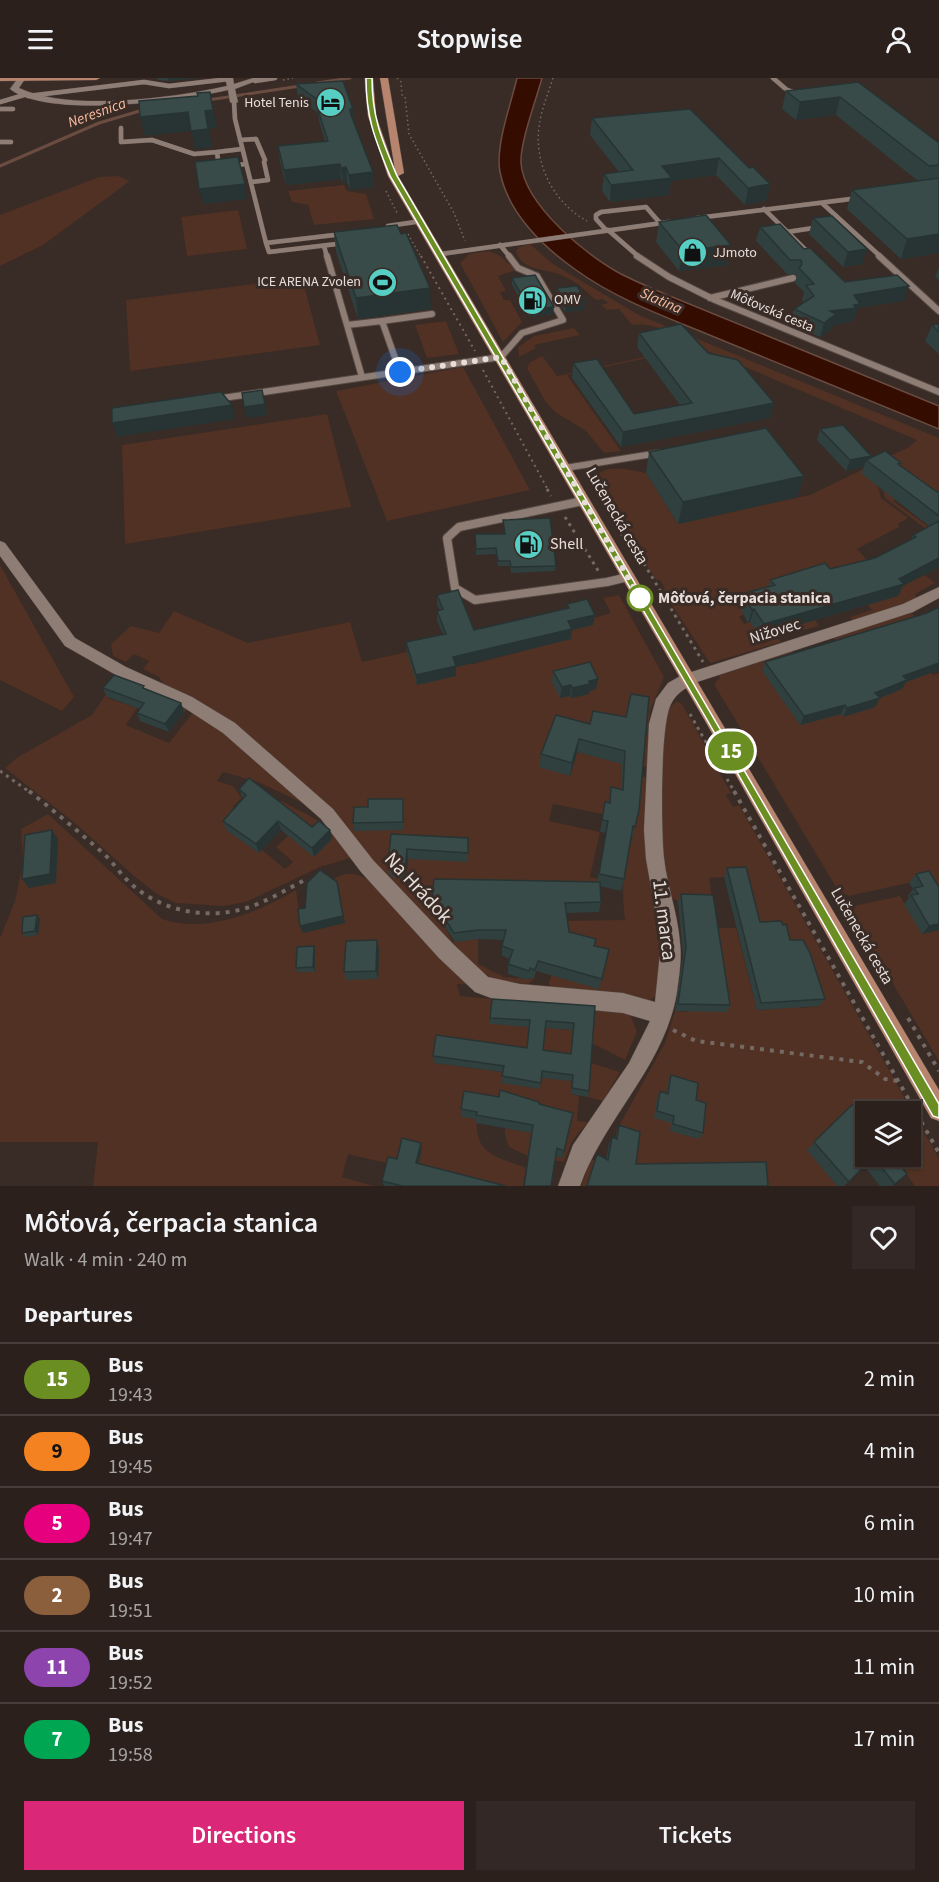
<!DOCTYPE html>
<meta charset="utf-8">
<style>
:root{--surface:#2b201c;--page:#332825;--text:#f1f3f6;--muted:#a6a3a3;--line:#473e3b;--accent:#db2777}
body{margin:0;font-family:"Source Sans 3",sans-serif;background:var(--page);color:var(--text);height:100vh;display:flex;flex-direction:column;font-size:22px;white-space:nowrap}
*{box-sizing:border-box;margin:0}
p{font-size:20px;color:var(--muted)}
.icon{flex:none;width:33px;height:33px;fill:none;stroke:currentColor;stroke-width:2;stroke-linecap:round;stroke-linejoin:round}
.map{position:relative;height:1108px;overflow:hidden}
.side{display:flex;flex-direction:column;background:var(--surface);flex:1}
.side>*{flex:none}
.badge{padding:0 12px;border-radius:20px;font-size:21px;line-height:39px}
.fabs{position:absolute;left:855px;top:1023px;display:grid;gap:12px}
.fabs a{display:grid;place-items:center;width:66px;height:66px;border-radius:0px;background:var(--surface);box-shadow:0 2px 4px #0004,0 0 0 2px var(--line);font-size:30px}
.you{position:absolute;width:30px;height:30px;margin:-15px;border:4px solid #fff;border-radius:50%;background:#1a73e8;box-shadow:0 0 0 9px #1a73e833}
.map>.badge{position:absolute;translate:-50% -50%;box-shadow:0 0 0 3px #fff}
h2{padding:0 24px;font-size:22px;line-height:54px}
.round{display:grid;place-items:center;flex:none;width:63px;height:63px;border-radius:0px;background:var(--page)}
.headline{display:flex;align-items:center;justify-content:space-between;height:102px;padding:0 24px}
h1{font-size:28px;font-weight:600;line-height:45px}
.button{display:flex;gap:12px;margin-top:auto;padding:12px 24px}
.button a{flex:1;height:69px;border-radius:0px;background:var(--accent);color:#fff;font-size:24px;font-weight:600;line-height:69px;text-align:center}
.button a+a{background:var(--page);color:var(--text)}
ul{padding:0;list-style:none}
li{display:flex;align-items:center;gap:18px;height:72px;padding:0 24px;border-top:2px solid var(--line)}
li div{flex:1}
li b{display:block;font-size:22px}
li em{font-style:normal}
li .badge{min-width:66px;font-weight:700;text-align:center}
header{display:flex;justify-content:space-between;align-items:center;height:78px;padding:0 24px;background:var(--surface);font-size:27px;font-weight:600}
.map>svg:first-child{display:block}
.green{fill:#503123;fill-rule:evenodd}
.water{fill:#350d00;stroke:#6a4c41;stroke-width:1.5}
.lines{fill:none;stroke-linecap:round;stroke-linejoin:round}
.stream{stroke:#6a4c41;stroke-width:3}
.lane-far2-casing{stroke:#544843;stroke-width:5}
.lane-far1-casing{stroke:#544843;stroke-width:8}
.lane-casing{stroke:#544843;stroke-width:10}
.street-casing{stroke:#544843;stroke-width:1}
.primary-casing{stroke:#544843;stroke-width:1}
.path-far3{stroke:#756964;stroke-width:1.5;stroke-dasharray:1.5 3;stroke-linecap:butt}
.path-far2{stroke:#756964;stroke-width:2;stroke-dasharray:2 4;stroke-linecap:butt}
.path-far1{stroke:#756964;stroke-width:3;stroke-dasharray:3 4.5;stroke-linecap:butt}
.path{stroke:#756964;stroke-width:4;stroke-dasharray:4 6;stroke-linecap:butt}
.lane-far2{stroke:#8e7d75;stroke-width:4.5}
.lane-far1{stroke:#8e7d75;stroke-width:6}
.lane{stroke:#8e7d75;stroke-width:8}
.street{fill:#8e7d75;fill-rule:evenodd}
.primary{fill:#b7846d;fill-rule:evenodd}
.wall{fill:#30403f;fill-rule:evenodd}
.shaded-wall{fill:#273433}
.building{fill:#384b49;stroke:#273433;stroke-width:1.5;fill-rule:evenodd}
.line{fill:#6b8e23;stroke:#fff;stroke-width:1.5}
.walk{stroke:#e7deda;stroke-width:6;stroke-dasharray:0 10.8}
.stop-dot{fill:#fff;stroke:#6b8e23;stroke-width:3}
.labels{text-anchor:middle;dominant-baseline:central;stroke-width:6;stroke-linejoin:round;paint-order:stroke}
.far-poi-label{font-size:14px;fill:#e7deda;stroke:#392b25;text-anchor:end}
.far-street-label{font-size:14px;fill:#e7deda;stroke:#392b25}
.far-water-label{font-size:15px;font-style:italic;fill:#f9bca1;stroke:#392b25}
.street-label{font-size:16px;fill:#e7deda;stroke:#392b25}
.poi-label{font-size:16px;fill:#e7deda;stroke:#392b25;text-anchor:start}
.stop-label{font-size:16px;font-weight:bold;fill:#e7deda;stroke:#392b25;text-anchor:start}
.near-street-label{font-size:20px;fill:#e7deda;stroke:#392b25}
</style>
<header><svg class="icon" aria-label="menu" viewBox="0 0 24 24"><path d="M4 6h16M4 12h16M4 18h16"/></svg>Stopwise<svg class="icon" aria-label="person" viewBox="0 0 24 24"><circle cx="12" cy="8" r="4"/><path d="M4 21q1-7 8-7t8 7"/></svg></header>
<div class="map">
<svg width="939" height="1108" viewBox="0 0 939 1108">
<rect width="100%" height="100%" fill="#392b25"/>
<path class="green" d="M118,98L130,103L43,167L0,188V137L99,99Z
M344,107L347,113L366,116L374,141L314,147L308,127L292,124L288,113Z
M238,132L247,171L187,178L181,139Z
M530,166L553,186L639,237L939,360V423L912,413L893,423L939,456V461L885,420L881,405L877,406L881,420L908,440L898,446L899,449L857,471L871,486L910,504L925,497L935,505L915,516L917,521L853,542L850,539L872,532L846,501L837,522L846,533L837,536L809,501L825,539L815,542L819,548L796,554L792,549L804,545L744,536L739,539L744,546L750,544L765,563L777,560L781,564L710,585L662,512L665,511L660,502H656L632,463L619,452L593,408V402C604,384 628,392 646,395L678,446L810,417L909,369L917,362L698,269L567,297L621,373L604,375L586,353L555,334L545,323L527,290L529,285L542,278L557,298L686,270C674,254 652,244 632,247L619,231L607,232L601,227L608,225L603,221L596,222C586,214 578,204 563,198C547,190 521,194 516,173L519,169Z
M488,173L499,177L516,192L498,198L506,213L500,214L504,222H510L522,244L503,264L460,185L469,176Z
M302,200L320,267L130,293L126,222Z
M446,243L459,276L427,280L415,247Z
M574,250L580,257L534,267L536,270L519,279L518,269L534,258Z
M463,289L530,412L387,443L336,313Z
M327,336L351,429L125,466L122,367Z
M0,487L74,619L62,633L0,602Z
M619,517L664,599L650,633L647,689L640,688L644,648L539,688L570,698L577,674L612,683L623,684L621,724L607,737L553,726L549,743L600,754L590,799L598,801L596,815L443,846L453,864L478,861V886L504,899L534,901L528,906L495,902L467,885L347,754L164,607L159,599L143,591L149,583L134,576L126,584L113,578L111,566L131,548L159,555L174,533L248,565L350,544L362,584L407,574L411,586H473L570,561L566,552L590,541L611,535L603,520Z
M911,535L917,540L841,569L833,559Z
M831,572L901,606L929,593L933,597L939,595V828L926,801L849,818L839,814L715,608L716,603L720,600L718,595L791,573L854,622L862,633L875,629Z
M114,604L118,606L107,620L137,630L148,616L187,631L184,634L156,623L148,634L137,630L126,647L169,665L193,634L214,644L305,726L258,704L223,694L217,703L233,708L242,720L233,728L241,735L227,752L258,774L262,772L285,791L293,784L276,769L288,758H314L273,719C299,733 341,748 350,780L320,789L246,824L223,828L176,825L157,816L134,798L76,746L5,690L18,679L92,637Z
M677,623L682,626L731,715L726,717L733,729L739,727L939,1081V1108H915L906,1096L878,1079L910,1078V1034H866L865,1063L837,1108H762L615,1092L595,1083L587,1108H581L591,1082H595L598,1078L632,1089L637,1060L616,1053L665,965L675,933L688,934L689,910L714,850H736L757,932L785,930L798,920L801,930L819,928L756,852L742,798L709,800L713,827L678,823L671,819L662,771L659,724L666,641L669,630Z
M640,697L647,700L662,861L657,917L650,922L550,909L549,904L555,890L557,899L600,910L566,863L565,843L625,842C622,815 621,786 632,761Z
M48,736L162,841C207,856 258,834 296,812L302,855C316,827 331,776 371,804L471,907L457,906L460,918L629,933L637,954L625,982L592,965L591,985L620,994L603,1023L588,1019L590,985L437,964L434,985L572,1003L571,1016L579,1018L577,1043L588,1044L572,1063L564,1084L554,1082L555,1077L562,1080L570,1043L477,1041C474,1077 498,1079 526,1090L523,1108H484L348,1076L342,1099L374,1108H93L98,1064H0V860L15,823L23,784L21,751ZM593,934L573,952L525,948Z
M900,818L922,856L939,852V983L849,832L854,828Z
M505,1050L532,1055L528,1078L509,1069L505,1056Z"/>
<path class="water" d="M517,0H542C536,22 520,64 521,85C524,127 588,179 623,197C637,204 651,210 665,216L939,328V351C867,322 796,292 724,263C675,242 620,224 576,192C543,169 508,135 500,94C495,68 511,26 517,0Z"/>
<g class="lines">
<path class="stream" d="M317,5L350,0
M208,22L300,8
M0,88L99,45L143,32"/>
<defs>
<path id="lane-far2" d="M773,0L787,12L799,16
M255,3L275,0
M28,18L144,4L169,8L229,1
M0,24L24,17
M234,24L235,41L266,165L343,156
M0,31H13
M121,50V64L152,62L194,76L217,74
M240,62L256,61L265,82
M0,64H11
M242,71L217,74L219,89L246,86
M251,104L268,102L264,84
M822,125L881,179
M764,131L811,177
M697,140L859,120
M388,148L422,143
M606,152L596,141V137L601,134L646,129L660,145
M608,152L639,179
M787,154L820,149
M266,165L269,174L345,165
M500,167L510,179
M324,168L327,179
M441,176L669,144"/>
<path id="lane-far1" d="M327,178L362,299
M637,178L669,199L715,222L939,314
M879,178L939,233
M710,220L793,200
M382,243L432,236
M347,247L382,243L400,294
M216,321L501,279L522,255L563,242L537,198L518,190L509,178
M565,390L659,375"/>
<path id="lane" d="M583,423L459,449L447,460L455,510L475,522L607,504L628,499"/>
<path id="street" d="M18,0L25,1L19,10C69,34 173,20 227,8L225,0H233L234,6L253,0H264L235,11L238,24L234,26L230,24L228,12C181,23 48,41 10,11Z
M0,463L5,465L75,560L126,589L192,619L235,645L333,731L373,782L453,866L488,899L520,906L623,915L655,924L661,865L646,781L644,752L649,646L656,621L668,605L682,597L903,526L939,509V520L913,534L694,605C684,611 676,616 671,626C660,646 661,754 664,780C667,808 678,836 680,865C682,880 679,899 677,914C665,988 604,1040 580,1108H558L573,1067L629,985L650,943L623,935L499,923L475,914L439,880L361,794L321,741L223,655L180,627L116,597L65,568L0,478Z"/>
<path id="primary" d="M0,0H100L96,2L0,3Z
M365,0H373L376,38L395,92L380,0H388L404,95L398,98L939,1012V1043L931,1040L704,641L388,98L368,38Z"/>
</defs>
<use href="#lane-far2" class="lane-far2-casing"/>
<use href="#lane-far1" class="lane-far1-casing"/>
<use href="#lane" class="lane-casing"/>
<use href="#street" class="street-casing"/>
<use href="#primary" class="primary-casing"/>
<path class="path-far3" d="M397,0L401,4L402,17L405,19L409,56L454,135L465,163
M553,0C548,16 541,32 539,49C534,87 554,125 587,143
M283,2L293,0
M386,113L398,137
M408,156L421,179"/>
<path class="path-far2" d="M421,178L475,273
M483,292L548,412"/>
<path class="path-far1" d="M547,411L551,418
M565,439L599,494
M621,456L629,463L646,489L703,584
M690,636L716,682
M0,693L31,715
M727,701L735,715"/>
<path class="path" d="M29,713C54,733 79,754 103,775C112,783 119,794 127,802C157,832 203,842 243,831C265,825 285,812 305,802
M734,713L939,1075
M908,940L939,993
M673,952L696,963L862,984L885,1001L898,1003"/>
<use href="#lane-far2" class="lane-far2"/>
<use href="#lane-far1" class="lane-far1"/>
<use href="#lane" class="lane"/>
<use href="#street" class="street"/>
<use href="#primary" class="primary"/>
</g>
<path class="wall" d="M158,0H199L169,3L158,2Z
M858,4L939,65V175L901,181L847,131L852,112L918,103L836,37L796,42L782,31L786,13Z
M296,6L353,31L354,45L373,94L374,109L350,112L347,104L343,105L341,101L286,107L280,83L278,68L325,63L319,43L318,35L298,20Z
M592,40L749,90L770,106L766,123L745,127L716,97L671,103L669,117L610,124L602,113L604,96L619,94L590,57Z
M813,140L862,186L843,189L809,156Z
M659,144L731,167L727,187L679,193L656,164Z
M760,149L804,171L845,204L904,223L858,230L855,240L853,241L851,244L833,247L832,251L820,259L790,246L794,231L804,225L802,222L804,214L795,205L797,197L787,196L756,163Z
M334,154L431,231L358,241L336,174Z
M939,190V202L935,199Z
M512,200L553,236L530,239L512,207Z
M557,210L585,221L584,232L565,234L557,221Z
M939,246V276L925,263L932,247Z
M639,255L708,275L774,325L770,340L621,369L572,300L573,285L634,336L680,327L637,269Z
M820,351L871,378L870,380L901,385L900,387L937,414L939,413V489L903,508L898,518L760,558L750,544L748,545L739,528L742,516L768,509L770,502L830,491L875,480L910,463L913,457L929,448L861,395L864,389L846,393L817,362Z
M649,374L804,398L797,419L678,446L646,395Z
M503,442L556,488L555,493L511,495L510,488H498L496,476L476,477L475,456H504Z
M437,517L474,552L567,530V526L595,537L593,547L572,552L571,561L456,589V598L417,607L407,574L406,564L443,556L437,543V533L440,532L437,527Z
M939,529V592L906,604L902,611L880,620L875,629L843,639L841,636L800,647L762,593L765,584L927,535Z
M553,593L596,611L589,613V616L571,620L570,618L560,620L552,604Z
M103,610L146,612L181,625L184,634L169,654L140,643L137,635L140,631L107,619Z
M626,639L635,749L632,761L631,760L624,801L621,813L600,808L601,824L599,834L566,835L569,854L594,868L609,871L599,911L536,893L534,901L529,900L528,902L508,896V886L510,881L502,878V868L504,862L478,861L455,864L433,831L432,821L597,804L606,755L600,754L605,724L608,725L611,709L621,711L622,686L577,674L570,698L539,689L541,676L590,646Z
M239,711L312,749L330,752L332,761L314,779L281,752L259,775L226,752L223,743L243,721Z
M403,729V752L354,753L353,745Z
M391,756L468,760V784L408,781L406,801L393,800L389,796L388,786Z
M727,790L760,844L790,862L825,921L819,928L757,932L724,799Z
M916,796L939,809V852L922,856L904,826L909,820L908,818L913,811L909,805Z
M681,816L730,927L727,934L675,933L683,877L678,824Z
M40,841L38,857L25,859L22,855Z
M377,862L379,871L378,901L346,902L344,894Z
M314,868L315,872V894H297L296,890Z
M595,928L589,1013L588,1019L571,1016L572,1003L541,1000L540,1011L502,1005L503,994L434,985L433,978L527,970L529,949L490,946V940ZM545,950L573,952L571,976L543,972Z
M671,997L696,1022L703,1055L699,1061L670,1053L671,1045L654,1040L657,1020L660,1013L666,1015L668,1004Z
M539,1026L573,1035L562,1080L555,1078L532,1055L476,1045V1041L462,1039L461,1031Z
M853,1026L907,1096L892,1108H880L864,1088L844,1108H837L807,1072Z
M619,1047L640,1054L586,1108L606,1081L609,1065L612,1059L615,1060Z
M421,1065L422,1071L418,1086L506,1108H384L382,1103L397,1081Z"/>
<path class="shaded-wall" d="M168,0H199L169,3Z
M210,14L217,50L209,51L212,70L195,71L191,53L145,58L140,39L205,33Z
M840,19L836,37L796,42L800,24Z
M350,31H353L355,45H351Z
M719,80L716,97L671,103L669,117L610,124L611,107L662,88Z
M340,86L341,101L286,107L284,92Z
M346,89L347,104L343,105L341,90Z
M373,94L374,109L350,112L349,97Z
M245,106L247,121L203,126L199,111Z
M770,106L766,123L745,127L748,110Z
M939,156V175L901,181L907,161Z
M731,167L727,187L679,193L683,173Z
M867,171L862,186L843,189L848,174Z
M909,208L904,223L858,230L855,240L853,241L851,244L833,247L832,251L820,259L824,245L830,233L854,217Z
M430,210L431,231L358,241L356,220Z
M585,221L584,232L565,234V224Z
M554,229L553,236L530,239V232Z
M774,325L770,340L621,369L623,354Z
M265,326L267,337L247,340L244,329Z
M232,327L235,341L117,359L112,345Z
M871,378L869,384L866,382L864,389L846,393L850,382Z
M804,398L797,419L678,446L683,424Z
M939,480V489L903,508L898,518L760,558L764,546L899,501Z
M754,531L750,544L748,545L752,532Z
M595,537L593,547L572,552L571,561L456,589V598L417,607L416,597L453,579L568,543Z
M939,585V592L906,604L902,611L877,621L880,620L875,629L843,639L847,630L903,598Z
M598,601L596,611L589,613V616L571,620L572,610L589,603Z
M571,607L570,618L560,620L562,609Z
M181,625L184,634L169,654L165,646Z
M845,627L841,636L800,647L804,638Z
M579,661L577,674L570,698L572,685Z
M278,743L281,752L259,775L256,766Z
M52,752L58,761L56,805L29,810L22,801Z
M330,752L332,761L314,779L312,770Z
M407,771L408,781L406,801L405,791Z
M337,804L345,845L303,855L300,848Z
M37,837L40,841L38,857L35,853Z
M939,846V852L922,856L929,848Z
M377,862L379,871L378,901L376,893Z
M314,868L315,872V894L313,889Z
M421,1065L422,1071L417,1091L416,1085Z"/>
<path class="building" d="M343,3L353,31H350L351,37L373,94L349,97L346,89L341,90L340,86L284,92L278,68L328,63L317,29L326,28L296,6Z
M858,4L939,65V87L929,88L840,19L800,24L786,13Z
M210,14L213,32L205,33L208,51L191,53L188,34L140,39L139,23L198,18L197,15Z
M690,31L749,90L753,89L770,106L748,110L719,80L662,88L672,100L611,107L604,96L633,92L592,40Z
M238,79L245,106L199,111L195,84Z
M939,100V156L907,161L852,112Z
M706,137L731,167L683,173L659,144Z
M832,138L867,171L848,174L813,140Z
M780,146L804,171L810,170L845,204L897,197L909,208L854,217L860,226L854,227L856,230L830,233L836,236L824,245L794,231L814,218L806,207L814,206L799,190L802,186L801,182H790L760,149Z
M397,147L401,156L406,155L430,210L356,220L334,154Z
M535,197L554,229L530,232L512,200Z
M577,208L585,221L565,224L557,210Z
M681,246L708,275L738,282L774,325L623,354L573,285L597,281L634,336L692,325L639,255Z
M939,246V254L932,247Z
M262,312L265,326L244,329L242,315Z
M221,314L232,327L112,345V330Z
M843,347L871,378L850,382L820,351Z
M766,350L804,398L683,424L649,374Z
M885,373L901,385L898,386L937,414L939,413V438L866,382Z
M550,440L556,488L511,489L510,483H498L496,470L476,471L475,456H505L503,442Z
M939,443V480L899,501L904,506L764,546L754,531L752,532L742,516L775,507L770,502L825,485L830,491L875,480L916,459L913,457Z
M458,512L474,552L569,530L567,526L587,521L595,537L568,543L572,551L453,579L456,588L416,597L406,564L446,556L437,533L443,531L437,517Z
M939,529V585L903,598L907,602L875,615L880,620L847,630L845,627L804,638L765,584L927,535Z
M590,584L598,601L589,603L590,606L572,610L571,607L562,609L553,593Z
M114,597L144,608L143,610L181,625L165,646L137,635L144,625L103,610Z
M631,616L649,619L639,732L635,749L633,748L624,801L599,796L608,743L602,742L605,724L610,725L611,709L623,712L625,673L579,661L572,685L541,676L556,637L590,646L593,633L626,639Z
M249,700L312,749L319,743L330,752L312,770L278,743L256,766L223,743L246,717L239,711Z
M368,721H403V744L353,745L354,729H368Z
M52,752L50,796L22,801L25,757Z
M391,756L468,760V775L407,771L405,791H392L388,786Z
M746,789L760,844L781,843L783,847L786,846L790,862H803L810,875L825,921L761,925L727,790Z
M320,792L337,804L343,838L300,848L298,831L305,830L307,805Z
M929,793L939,809V846L929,848L911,817L918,816L914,810L923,808L916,796Z
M434,801L600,804L601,824L565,825L569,854L596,861L594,868L609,871L602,901L538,883L535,892L530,890L529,893L508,886L513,872L502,868L506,852H478L454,855L432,821Z
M681,816L713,817L730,927L678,926L686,869Z
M37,837L35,853L22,855L23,839Z
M377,862L376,893L344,894L346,863Z
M314,868L313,889L296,890L297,869Z
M492,921L595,928L589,1013L572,1010L573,997L542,993L541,1005L502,998L504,988L433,978L436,957L527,970L530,942L490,940ZM546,943L574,945L571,976L543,972Z
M671,997L698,1005L696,1022L706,1025L703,1055L673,1046L674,1038L657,1033L660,1013L668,1016Z
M500,1012L539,1024V1026L573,1035L564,1073L557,1070L551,1108H524L533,1047L476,1037L477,1034L461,1031L464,1013L499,1019Z
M853,1026L866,1042V1078H893L907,1096L895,1106L873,1079L849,1104L814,1064Z
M619,1047L640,1054L636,1086L766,1084L768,1108H587L597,1076L608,1082L612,1059L617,1061Z
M402,1060L421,1065L416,1085L506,1108H402L382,1103L388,1079L397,1081Z"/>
<path class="line" d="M366,0H372C372,40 382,62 397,98L939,1026V1040L933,1038L706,640L390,98C375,61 366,40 366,0Z"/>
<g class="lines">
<path class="walk" d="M400,294L501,279L640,520"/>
</g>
<defs>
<symbol id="hotel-disc" viewBox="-11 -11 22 22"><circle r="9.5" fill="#56cec3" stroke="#392b25"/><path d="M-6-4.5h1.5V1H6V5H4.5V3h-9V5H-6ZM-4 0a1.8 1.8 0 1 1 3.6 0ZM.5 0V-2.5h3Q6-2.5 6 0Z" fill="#111"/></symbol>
<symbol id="shop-disc" viewBox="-11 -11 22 22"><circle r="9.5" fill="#56cec3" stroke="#392b25"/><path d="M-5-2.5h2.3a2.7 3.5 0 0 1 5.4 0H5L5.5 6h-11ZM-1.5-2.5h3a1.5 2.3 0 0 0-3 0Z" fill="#111"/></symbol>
<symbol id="stadium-disc" viewBox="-11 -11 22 22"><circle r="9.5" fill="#56cec3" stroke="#392b25"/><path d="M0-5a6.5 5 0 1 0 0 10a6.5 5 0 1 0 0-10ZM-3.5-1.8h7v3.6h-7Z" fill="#111"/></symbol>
<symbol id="fuel-disc" viewBox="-11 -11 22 22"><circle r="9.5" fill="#56cec3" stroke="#392b25"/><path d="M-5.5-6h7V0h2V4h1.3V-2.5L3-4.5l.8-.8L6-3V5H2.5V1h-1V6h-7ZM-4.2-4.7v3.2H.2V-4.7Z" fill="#111"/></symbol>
</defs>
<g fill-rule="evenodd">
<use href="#hotel-disc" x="314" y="8" width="33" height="33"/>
<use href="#shop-disc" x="676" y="158" width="33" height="33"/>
<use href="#stadium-disc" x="366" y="188" width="33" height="33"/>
<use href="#fuel-disc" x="516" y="206" width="33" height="33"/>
<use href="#fuel-disc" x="512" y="450" width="33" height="33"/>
</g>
<circle class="stop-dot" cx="640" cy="520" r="12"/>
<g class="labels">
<g class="far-poi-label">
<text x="309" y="25">Hotel Tenis</text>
<text x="713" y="175" text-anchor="start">JJmoto</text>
<text x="361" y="204">ICE ARENA Zvolen</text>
<text x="554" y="222" text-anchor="start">OMV</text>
</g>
<g class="far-street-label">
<text transform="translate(772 233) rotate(23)">Môťovská cesta</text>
</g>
<g class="far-water-label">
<text transform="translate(97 35) rotate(-20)">Neresnica</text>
<text transform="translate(661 223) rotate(23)">Slatina</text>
</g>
<g class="street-label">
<text transform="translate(617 438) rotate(60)">Lučenecká cesta</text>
<text transform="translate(775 553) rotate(-17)">Nižovec</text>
<text transform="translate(862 858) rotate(60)">Lučenecká cesta</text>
</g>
<g class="poi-label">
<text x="550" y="466">Shell</text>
</g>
<g class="stop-label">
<text x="658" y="520">Môťová, čerpacia stanica</text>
</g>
<g class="near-street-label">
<text transform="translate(418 810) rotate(47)">Na Hrádok</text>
<text transform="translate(664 842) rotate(83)">11. marca</text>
</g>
</g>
</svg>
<div class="fabs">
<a><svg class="icon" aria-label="layers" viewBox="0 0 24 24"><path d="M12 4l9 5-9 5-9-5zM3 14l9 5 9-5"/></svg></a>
</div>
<div class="you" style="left:400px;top:294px"></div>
<b class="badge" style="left:731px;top:673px;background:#6b8e23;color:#fff">15</b>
</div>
<section class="side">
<div class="headline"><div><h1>Môťová, čerpacia stanica</h1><p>Walk · 4 min · 240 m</p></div><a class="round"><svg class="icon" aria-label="heart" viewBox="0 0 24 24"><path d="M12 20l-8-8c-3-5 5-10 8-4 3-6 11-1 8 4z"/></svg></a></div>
<h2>Departures</h2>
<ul>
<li><span class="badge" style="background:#6b8e23;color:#fff">15</span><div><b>Bus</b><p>19:43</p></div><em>2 min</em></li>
<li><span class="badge" style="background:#f58220;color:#111">9</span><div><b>Bus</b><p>19:45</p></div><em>4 min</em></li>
<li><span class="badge" style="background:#e6007e;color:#fff">5</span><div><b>Bus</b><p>19:47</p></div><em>6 min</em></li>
<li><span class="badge" style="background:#8b5e3c;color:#fff">2</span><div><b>Bus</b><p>19:51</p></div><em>10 min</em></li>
<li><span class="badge" style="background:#8e44ad;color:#fff">11</span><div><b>Bus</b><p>19:52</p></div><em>11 min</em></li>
<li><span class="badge" style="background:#00a651;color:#fff">7</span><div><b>Bus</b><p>19:58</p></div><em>17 min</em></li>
</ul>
<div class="button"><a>Directions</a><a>Tickets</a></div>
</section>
